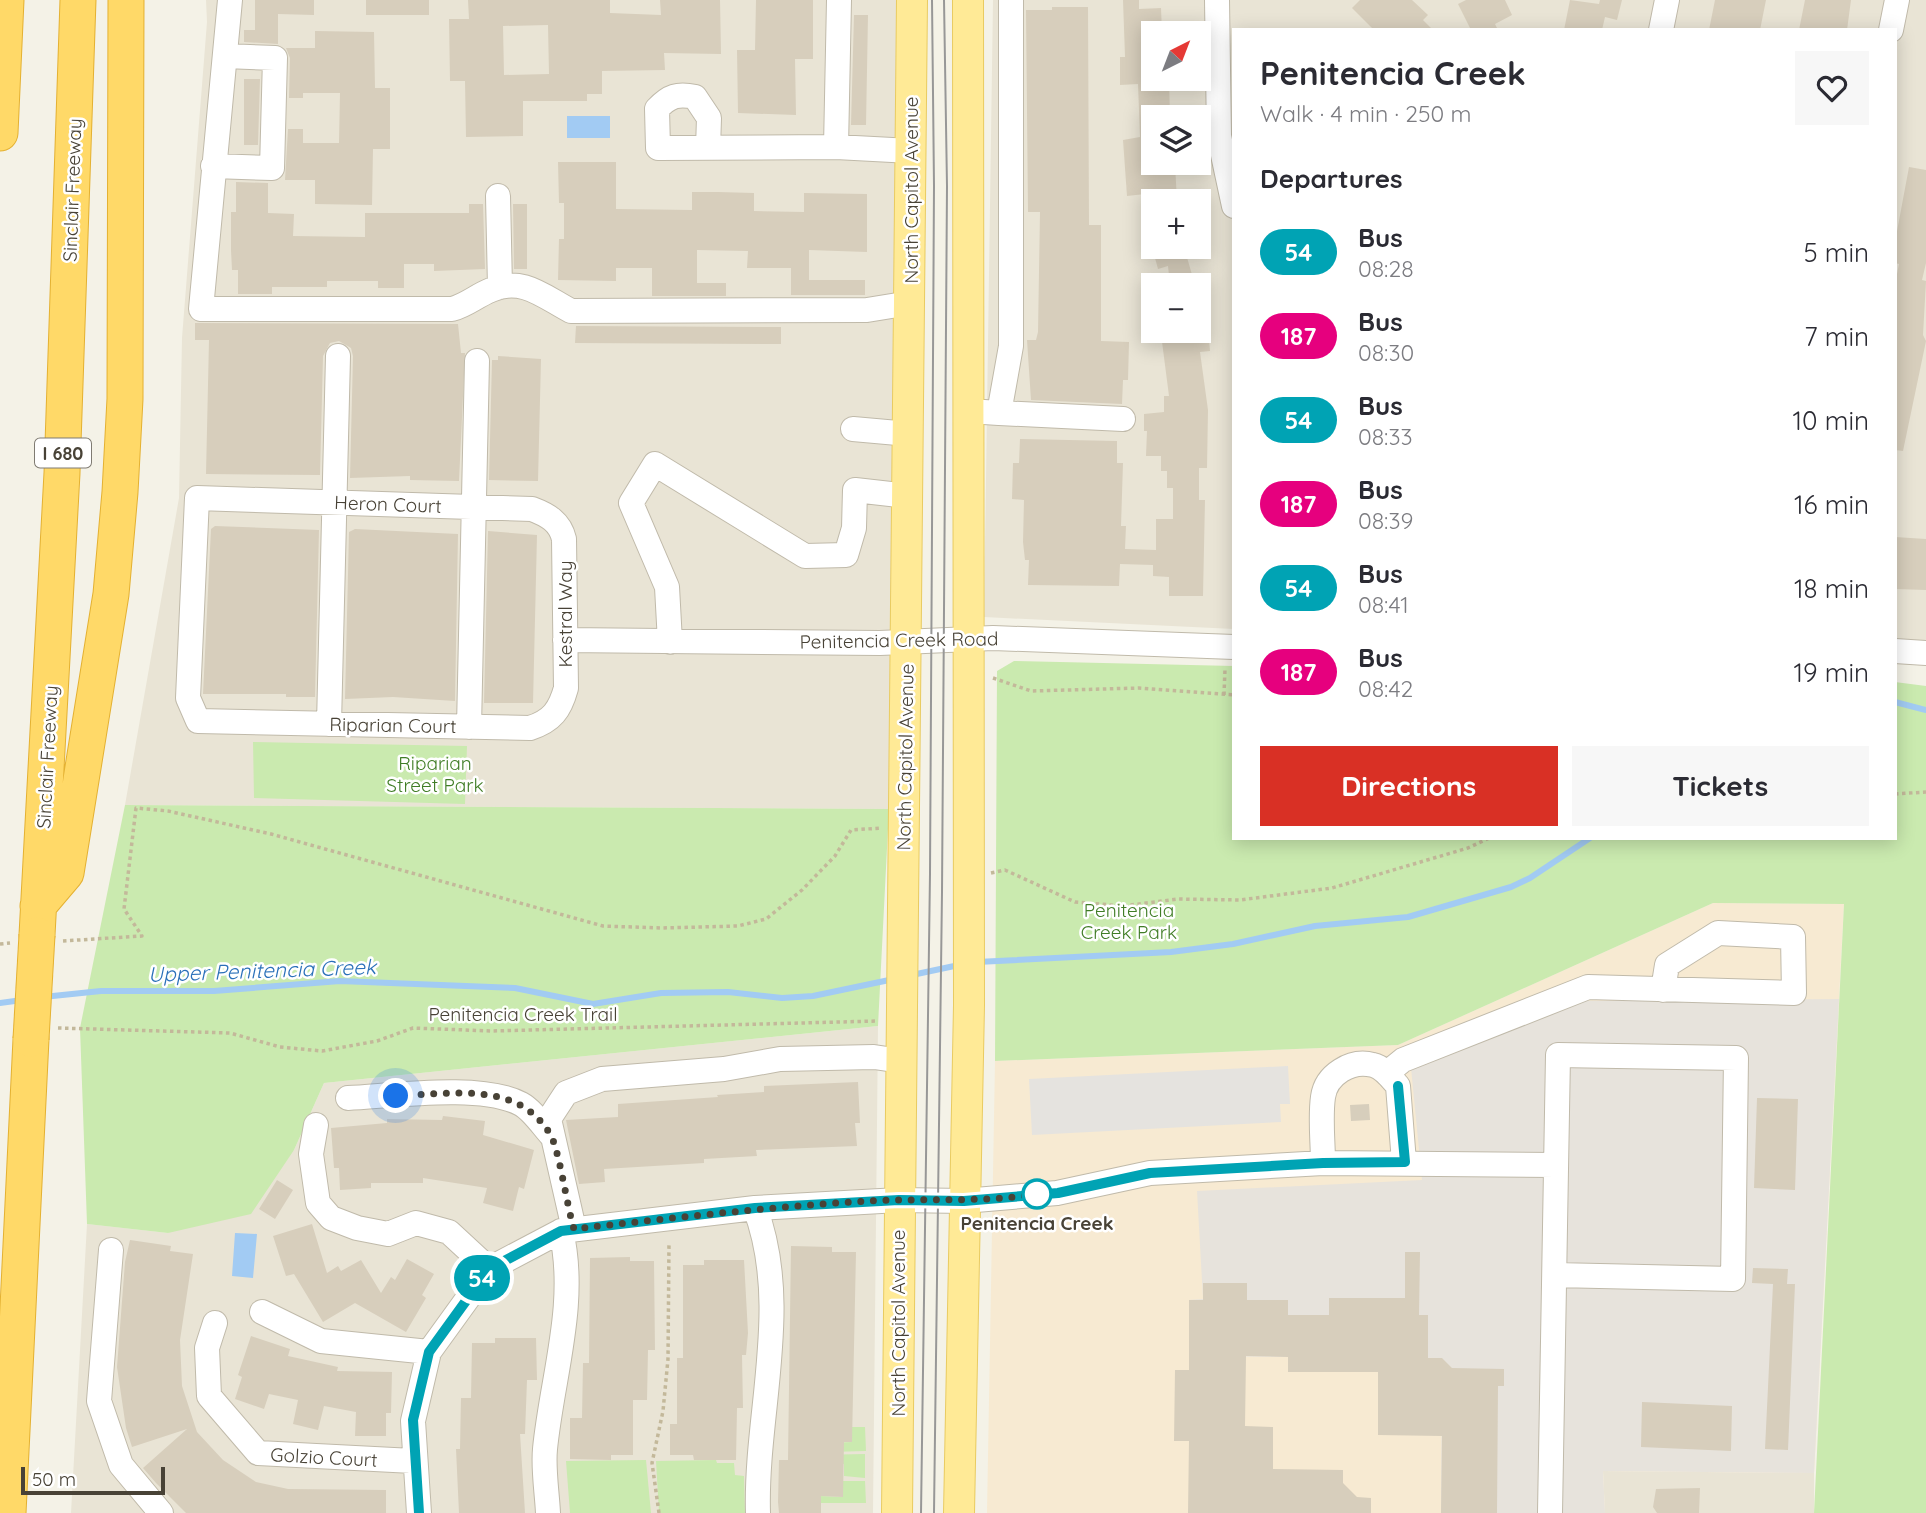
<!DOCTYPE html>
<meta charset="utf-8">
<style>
:root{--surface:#fff;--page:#f7f7f7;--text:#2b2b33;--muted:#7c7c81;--accent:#d93025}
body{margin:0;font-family:Quicksand,sans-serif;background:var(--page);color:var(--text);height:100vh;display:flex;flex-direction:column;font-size:26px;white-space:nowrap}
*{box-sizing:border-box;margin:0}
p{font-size:23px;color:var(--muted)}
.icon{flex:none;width:38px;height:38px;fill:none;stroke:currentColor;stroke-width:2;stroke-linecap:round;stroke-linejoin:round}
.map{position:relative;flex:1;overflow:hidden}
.panel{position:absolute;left:1232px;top:28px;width:665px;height:812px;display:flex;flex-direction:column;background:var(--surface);border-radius:0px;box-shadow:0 4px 18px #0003}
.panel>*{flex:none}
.badge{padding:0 14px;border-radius:23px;font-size:24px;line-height:46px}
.needle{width:46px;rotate:42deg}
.buttons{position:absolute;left:1141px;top:21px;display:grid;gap:14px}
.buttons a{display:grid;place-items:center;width:70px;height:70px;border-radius:0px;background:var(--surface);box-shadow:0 4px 18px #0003;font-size:35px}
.scale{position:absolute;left:21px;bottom:18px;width:144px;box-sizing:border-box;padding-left:7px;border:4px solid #484236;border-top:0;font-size:19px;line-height:24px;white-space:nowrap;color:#484236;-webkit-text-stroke:5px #fff;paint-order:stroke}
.you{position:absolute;width:35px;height:35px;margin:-18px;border:5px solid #fff;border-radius:50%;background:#1a73e8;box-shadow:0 0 0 10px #1a73e833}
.map>.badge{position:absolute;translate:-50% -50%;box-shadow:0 0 0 4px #fff}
h2{padding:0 28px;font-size:26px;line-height:63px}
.round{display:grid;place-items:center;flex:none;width:74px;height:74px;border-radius:0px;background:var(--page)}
.head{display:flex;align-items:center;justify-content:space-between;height:119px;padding:0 28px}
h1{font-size:33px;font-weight:700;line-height:52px}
.primary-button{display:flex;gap:14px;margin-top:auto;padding:14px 28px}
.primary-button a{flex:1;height:80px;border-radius:0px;background:var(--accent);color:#fff;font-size:28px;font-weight:700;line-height:80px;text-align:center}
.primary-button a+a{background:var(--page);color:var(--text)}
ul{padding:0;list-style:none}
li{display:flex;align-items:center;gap:21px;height:84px;padding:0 28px}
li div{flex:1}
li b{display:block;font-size:26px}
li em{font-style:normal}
li .badge{min-width:77px;font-weight:700;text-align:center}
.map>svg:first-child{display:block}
.residential{fill:#e9e4d5;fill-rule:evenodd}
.commercial{fill:#f7ead2}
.industrial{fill:#e7e3dc}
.green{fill:#caeaaf}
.parking{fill:#e5e3df}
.water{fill:#a2cbf3}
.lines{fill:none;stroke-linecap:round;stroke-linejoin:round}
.stream{stroke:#a2cbf3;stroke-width:6}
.building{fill:#d7cebc;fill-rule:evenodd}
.minor-casing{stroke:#c0baaa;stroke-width:26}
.major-casing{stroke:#e9cb61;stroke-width:32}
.highway-casing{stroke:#e4b132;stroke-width:37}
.path{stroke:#c3b89a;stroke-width:3.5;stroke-dasharray:3.5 3.5;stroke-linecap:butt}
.minor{stroke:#fff;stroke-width:24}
.major{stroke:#ffea96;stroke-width:30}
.highway{stroke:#ffd968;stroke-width:35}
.tram{stroke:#979797;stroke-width:2}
.highway-bridge-casing{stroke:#e4b132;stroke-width:37;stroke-linecap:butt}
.highway-bridge{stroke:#ffd968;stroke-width:35}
.line-casing{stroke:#fff;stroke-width:16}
.line{stroke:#00a3b4;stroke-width:10}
.walk{stroke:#484236;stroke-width:7;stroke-dasharray:0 12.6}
.stop-dot{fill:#fff;stroke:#00a3b4;stroke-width:3.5}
.labels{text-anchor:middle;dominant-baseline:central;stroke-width:5;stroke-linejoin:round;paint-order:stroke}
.shield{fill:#fff;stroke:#7f7b72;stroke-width:2}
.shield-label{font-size:18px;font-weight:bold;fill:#484236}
.street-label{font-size:19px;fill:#484236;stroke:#fff}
.park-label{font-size:19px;fill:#407d26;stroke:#fff}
.stop-label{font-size:19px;font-weight:bold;fill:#484236;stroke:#fff}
.water-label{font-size:21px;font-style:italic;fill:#2a70b9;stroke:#fff}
</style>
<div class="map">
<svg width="1926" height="1513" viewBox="0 0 1926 1513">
<rect width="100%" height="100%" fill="#f4f2e7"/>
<path class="residential" d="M206,0H898L897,631L889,809L125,805L179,498L182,338L207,22Z
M993,0H1926V662L1895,661V30H1234V629L984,617ZM1153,33H1199V79H1153ZM1153,117H1199V163H1153ZM1153,201H1199V247H1153ZM1153,285H1199V331H1153Z
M878,1026L873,1513H71L87,1224L168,1233L294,1150L324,1083Z
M1603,1471L1814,1473V1513H1605Z"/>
<path class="commercial" d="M1713,903L1844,904L1814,1473L1603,1471L1605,1513H987L995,1061L1398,1045Z"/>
<path class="industrial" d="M1839,999L1814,1473L1603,1471L1605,1513H1441L1442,1358L1189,1356V1300L1203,1299L1197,1191L1422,1180L1411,1068L1578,1001Z"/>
<path class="green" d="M1014,661L1234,666V838H1895V682L1926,686V1513H1814L1844,904L1713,903L1398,1045L995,1061L997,671Z
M253,742L467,746L465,804L254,798Z
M125,805L889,809L878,1026L324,1083L294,1150L251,1214L168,1233L87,1224L80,1028Z
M852,1427H865L866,1451L830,1452L829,1443L852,1442Z
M865,1454V1478L844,1476V1464L821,1466L816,1455Z
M646,1460L651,1513H570L566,1461Z
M716,1460L717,1463H734L735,1475L744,1476L745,1513H659L656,1461Z
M843,1481H865L866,1503H820V1496L843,1497Z"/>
<path class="parking" d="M1288,1066L1290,1104H1280L1281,1122L1032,1135L1029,1079Z"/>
<path class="water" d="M567,116H610V138H567Z
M235,1233L257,1234L253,1278L232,1276Z"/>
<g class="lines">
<path class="stream" d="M1895,702L1926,710
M977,962L1171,952L1233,944L1315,926L1408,917L1511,887L1530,878L1590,838
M912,975L959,965
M43,997L101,991H214L340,981L515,988L593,1004L661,993L728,992L782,998L813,996L894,979
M0,1003L22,1000"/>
</g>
<path class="building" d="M255,0H314V15L278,14V44L244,42V30H255Z
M366,0H429V15H366Z
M468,0H610V13L661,15L660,0H720L721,54L664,53L665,70L602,71V94H587V101H523V136L466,137L465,81H450L449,19H469ZM548,25L549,74L504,75L503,26Z
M756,0H813V59H795L796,115L738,113L737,50H755Z
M1123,0H1139V9L1161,8L1162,33H1153V79H1169L1170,117H1153V166L1175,164L1177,201H1145V194L1127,196L1123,140L1140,137L1138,84L1120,85V57H1125Z
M1360,0H1412L1428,15L1423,20L1433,30H1374L1352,8Z
M1466,0H1505L1512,15L1495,24L1498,30H1471L1458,4Z
M1570,0L1599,4L1600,0H1622L1617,20L1605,17L1602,30H1564Z
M1715,0H1766L1760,30H1709Z
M1805,0H1851L1847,30H1799Z
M1052,7H1088L1089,225H1101V341L1129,342L1128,380H1123L1122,404L1031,400L1027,340H1036L1038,332L1040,212H1028L1026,10H1052Z
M854,15H868L866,125H851Z
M315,31L374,32L375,88H390V149H373L372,205L315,204V180H285L288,129H303V143H339L340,93H303V98H289L290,58L286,48H315Z
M244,79H260L258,145H244Z
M558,162H616V209L692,210V192H718L754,193V211L804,212V193L867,194V252L809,250V280H865V295H791V268H747L748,251L697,250V283H726V296H652V268H616V281L558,280L559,239H564V203H559Z
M1909,167L1926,170V263L1922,280L1926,281L1923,335L1926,341L1903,451L1895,450V284L1899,264L1895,263V242Z
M236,182L268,183V213L294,214L293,236L365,237V213H469V204H483L485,269L434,271V264H404V288H378V281H327V287H272V294H238V270H232L231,250V212H236Z
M513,204H527V269H514Z
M1152,247H1184L1195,285H1170L1168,266L1158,269Z
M195,323L458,324L461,353H465L459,481L410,480V476L350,478L353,356L351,348L339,341L330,343L323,356L320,475L206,474L209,340H195Z
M576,326L781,327V344L575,343Z
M1208,328L1210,351L1200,352L1208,410L1207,468H1199V500H1205L1203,596H1169V577L1153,576V565L1120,564L1119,586L1028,585L1029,560H1025L1023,542L1024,500L1012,499L1013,463H1019L1020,439L1117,441V463H1123L1121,526H1126L1125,549L1156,550V519H1173V488H1167V471H1161V456H1146L1147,431H1144V414L1164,412V396H1169L1161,334Z
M498,356L541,359L538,481L489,480L492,360H498Z
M215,526L319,530L315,697H286V694H203L211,529Z
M355,529L458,534L455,701L393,697L345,699L349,532Z
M488,531L537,535L533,703H484Z
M1895,537L1926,539V590L1895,589Z
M858,1082L860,1123H855L857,1146L756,1150L757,1156L704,1159V1163L604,1169L605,1182L579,1184L566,1120L618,1117V1104L718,1097L717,1095L764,1092V1086Z
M1757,1098L1798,1099L1795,1190L1754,1188Z
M1369,1104L1370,1120L1351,1121L1350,1105Z
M443,1116L485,1121L483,1135L534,1150L524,1189L519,1187L513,1211L483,1203L487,1188L423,1178V1183H371V1188L340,1190L339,1168H334L331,1128L387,1123V1119L442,1120Z
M277,1180L293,1190L275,1219L259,1209Z
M312,1224L327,1273L338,1266L341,1271L361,1260L381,1293L391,1277L395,1280L407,1259L434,1274L422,1295L426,1298L406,1332L355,1303L323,1322L294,1274L286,1276L273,1236Z
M130,1240L171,1246L170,1251L193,1254L180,1340L182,1386L197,1432L223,1460L256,1482L288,1489L386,1490V1513H186L156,1483L143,1468L187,1429L132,1447L126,1428L117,1367L125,1262Z
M791,1246L832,1247V1252H856L852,1442H844L843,1497L821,1496V1513H779L778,1502L779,1460H788Z
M1405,1252H1420L1419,1315H1428V1358H1442L1452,1368L1504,1369V1386H1498L1497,1513H1441L1442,1436L1378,1435V1372H1288V1357L1246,1356L1245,1426L1273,1427V1469L1343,1470V1483L1357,1497L1371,1498V1513H1188L1189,1441H1174L1175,1370H1189V1300H1203V1283H1247V1300H1288V1315H1329V1298H1405Z
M630,1257V1261H654L655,1350H648L647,1400H633V1455H611V1460L570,1459V1418H582L583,1363H589L590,1258Z
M704,1260H744L748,1333L746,1355H742L743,1408H737L736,1460H694L693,1455H670V1424H677V1358H683V1265H704Z
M1753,1268L1788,1269L1787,1284H1795L1788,1450L1765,1449L1773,1284L1752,1283Z
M251,1336L290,1349L288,1356L338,1367L337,1371L392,1372L391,1413H386V1436H355L356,1412L324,1406L318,1430L293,1424L298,1400L269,1394L264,1409L235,1399L242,1377L238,1375Z
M495,1338H536L537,1380H527L525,1434H520L525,1513H459L456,1449H460L461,1398H471L472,1343H495Z
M1642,1402L1732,1406L1731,1451L1641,1447Z
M1700,1488L1699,1513H1657L1653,1507L1656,1489Z"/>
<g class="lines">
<defs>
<path id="minor" d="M230,0L201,309H452C467,305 476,296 491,290C522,276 544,297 571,311L867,310L910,303
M1217,0L1219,136L1234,206
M1661,30L1667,0
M1891,30L1897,0
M836,147L839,0
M708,148L709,118L695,97C678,93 669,96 657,109L658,148L836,147L911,151
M213,166L272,168L275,58L225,56
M498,196L500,287
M969,411L999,413L1011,346V0
M999,413L1123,419
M853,429L909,434
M197,498L532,509C548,515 560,522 564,539L566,688C560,710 552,721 530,728L198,721L188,698Z
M565,640L880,643L993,638L1234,647
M670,642L667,587L631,503L655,464L805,556L846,555L854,528L855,490L908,496
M1895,651L1926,653
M329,724L338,356
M469,727L477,361
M1387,1073L1403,1060L1588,987L1794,993L1793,937L1718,933L1667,965L1663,990
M348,1098C392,1096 482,1083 521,1104C532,1110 542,1125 551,1135
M316,1125L311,1154L318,1203L331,1218L357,1228L388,1234L416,1223L449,1232L489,1269
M1323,1163C1323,1142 1320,1118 1323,1097C1326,1075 1351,1059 1373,1065C1383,1067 1391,1078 1398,1086L1404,1162
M755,1208C792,1306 755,1413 758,1513
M574,1229L549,1119L566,1093L602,1079L724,1069L780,1059L874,1057L901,1061
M111,1250L99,1401L121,1465L161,1513
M262,1312L321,1341L429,1352
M215,1323L207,1348L209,1396L258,1453L413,1461
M419,1513L413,1421L429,1352L489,1269L561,1231L755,1208L899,1200L964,1201L1057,1193L1150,1173L1323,1163L1556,1165
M548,1513C547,1492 543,1469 545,1449C552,1377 578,1303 561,1231
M1550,1513L1558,1055L1736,1058L1733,1279L1555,1275"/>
<path id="major" d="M897,1513L912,0
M959,1513L969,1005L968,0"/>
<path id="highway" d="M0,133L6,0
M38,906L66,873L111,594L120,492L125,399L126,0
M37,935L62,473L78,0
M8,1513L31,1039"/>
</defs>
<use href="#minor" class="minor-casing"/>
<use href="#major" class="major-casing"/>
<use href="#highway" class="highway-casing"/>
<path class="path" d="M993,678L1031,691L1139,688L1234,695
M1224,695L1225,669
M1895,794L1926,792
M991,873L1005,870L1075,902L1123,906L1178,899L1240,900L1332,888L1468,848L1489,838
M63,941L142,936L124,909L136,808L168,811L271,834L603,926L662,928L738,926L766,919L802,890L835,856L851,830L882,828
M0,944L10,943
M58,1028L230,1033L280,1047L322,1051L377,1041L413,1028L492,1031L878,1021
M659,1513L652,1463L663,1411L668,1359L669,1242"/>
<use href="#minor" class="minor"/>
<use href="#major" class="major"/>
<use href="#highway" class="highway"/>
<path class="tram" d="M921,1513L930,874L934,186L932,0
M934,1513L942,892L947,186L944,0"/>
<defs>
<path id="highway-bridge" d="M31,1039L37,935"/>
</defs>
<use href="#highway-bridge" class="highway-bridge-casing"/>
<use href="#highway-bridge" class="highway-bridge"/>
</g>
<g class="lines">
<defs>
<path id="line" d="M419,1513L413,1420L429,1352L489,1269L561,1231L755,1208L899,1200L964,1201L1058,1193L1150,1173L1323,1163L1405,1162L1398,1086"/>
</defs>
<use href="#line" class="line-casing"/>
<use href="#line" class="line"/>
<path class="walk" d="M396,1096C449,1094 518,1080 550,1134C559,1148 567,1207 574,1229C671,1218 769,1207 867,1201C924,1198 981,1203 1037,1194"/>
</g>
<circle class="stop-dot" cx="1037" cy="1194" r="14"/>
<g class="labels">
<rect class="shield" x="35" y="438.5" width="56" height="29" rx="5"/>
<g class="shield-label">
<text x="63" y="453">I 680</text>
</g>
<g class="street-label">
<text transform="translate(72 190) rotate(-88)">Sinclair Freeway</text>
<text transform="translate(911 190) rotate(-90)">North Capitol Avenue</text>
<text transform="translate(388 504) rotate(2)">Heron Court</text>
<text transform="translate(565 614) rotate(-90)">Kestral Way</text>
<text transform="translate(899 640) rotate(-1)">Penitencia Creek Road</text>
<text transform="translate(393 725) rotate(1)">Riparian Court</text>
<text transform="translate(47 757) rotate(-87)">Sinclair Freeway</text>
<text transform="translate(905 757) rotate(-89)">North Capitol Avenue</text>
<text x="523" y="1014">Penitencia Creek Trail</text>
<text transform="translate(898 1323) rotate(-90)">North Capitol Avenue</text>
<text transform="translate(324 1457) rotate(3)">Golzio Court</text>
</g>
<g class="park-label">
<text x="435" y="763">Riparian<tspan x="435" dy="22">Street Park</tspan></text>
<text x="1129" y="910">Penitencia<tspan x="1129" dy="22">Creek Park</tspan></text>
</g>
<g class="stop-label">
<text x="1037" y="1223">Penitencia Creek</text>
</g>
<g class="water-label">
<text transform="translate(262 970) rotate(-2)">Upper Penitencia Creek</text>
</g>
</g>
</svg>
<div class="buttons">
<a><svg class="needle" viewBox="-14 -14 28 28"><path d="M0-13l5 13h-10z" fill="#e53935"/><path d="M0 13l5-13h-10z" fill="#7c7c81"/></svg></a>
<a><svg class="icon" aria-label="layers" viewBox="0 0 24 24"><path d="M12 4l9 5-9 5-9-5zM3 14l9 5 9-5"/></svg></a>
<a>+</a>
<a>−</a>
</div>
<div class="scale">50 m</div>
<div class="you" style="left:396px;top:1096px"></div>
<b class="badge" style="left:482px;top:1278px;background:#00a3b4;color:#fff">54</b>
<section class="panel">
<div class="head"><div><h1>Penitencia Creek</h1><p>Walk · 4 min · 250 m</p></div><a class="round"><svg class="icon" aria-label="heart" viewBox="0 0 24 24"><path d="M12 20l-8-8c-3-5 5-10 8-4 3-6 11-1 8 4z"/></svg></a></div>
<h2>Departures</h2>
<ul>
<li><span class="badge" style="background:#00a3b4;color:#fff">54</span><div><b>Bus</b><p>08:28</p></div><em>5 min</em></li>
<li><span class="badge" style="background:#e6007e;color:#fff">187</span><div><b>Bus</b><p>08:30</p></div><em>7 min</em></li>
<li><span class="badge" style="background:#00a3b4;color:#fff">54</span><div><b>Bus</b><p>08:33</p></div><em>10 min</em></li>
<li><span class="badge" style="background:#e6007e;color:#fff">187</span><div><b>Bus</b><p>08:39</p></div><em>16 min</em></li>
<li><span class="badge" style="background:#00a3b4;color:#fff">54</span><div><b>Bus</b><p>08:41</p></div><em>18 min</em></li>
<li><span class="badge" style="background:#e6007e;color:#fff">187</span><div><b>Bus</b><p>08:42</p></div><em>19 min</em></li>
</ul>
<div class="primary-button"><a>Directions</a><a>Tickets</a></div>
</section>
</div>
